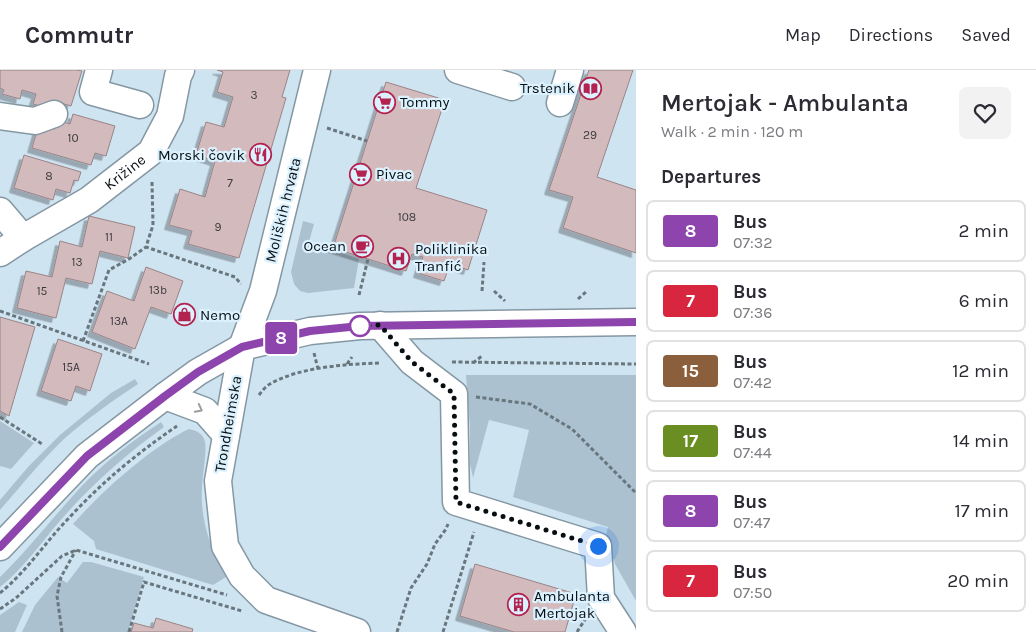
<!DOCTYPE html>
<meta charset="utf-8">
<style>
:root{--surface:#fff;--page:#f2f2f3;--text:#2b2b33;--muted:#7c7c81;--line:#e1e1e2}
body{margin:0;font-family:Karla,sans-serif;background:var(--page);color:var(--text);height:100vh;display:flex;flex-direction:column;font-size:19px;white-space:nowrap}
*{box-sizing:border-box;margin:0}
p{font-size:16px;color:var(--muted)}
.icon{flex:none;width:28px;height:28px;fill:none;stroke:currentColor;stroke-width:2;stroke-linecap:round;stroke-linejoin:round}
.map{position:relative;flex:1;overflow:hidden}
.details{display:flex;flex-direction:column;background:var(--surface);width:400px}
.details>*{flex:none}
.badge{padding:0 10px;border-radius:4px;font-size:18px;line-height:32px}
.you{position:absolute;width:25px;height:25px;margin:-12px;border:4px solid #fff;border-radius:50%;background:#1a73e8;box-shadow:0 0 0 8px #1a73e833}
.map>.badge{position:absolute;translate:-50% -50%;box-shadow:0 0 0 2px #fff}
h2{padding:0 25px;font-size:19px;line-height:45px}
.round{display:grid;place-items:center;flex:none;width:52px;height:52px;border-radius:8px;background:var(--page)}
.summary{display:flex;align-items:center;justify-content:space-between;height:85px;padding:0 25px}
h1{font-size:24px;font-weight:600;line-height:38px}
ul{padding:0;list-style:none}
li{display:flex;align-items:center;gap:15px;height:62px;margin:0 10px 8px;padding:0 15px;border:2px solid var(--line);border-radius:8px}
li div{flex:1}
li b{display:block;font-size:19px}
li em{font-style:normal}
li .badge{min-width:55px;font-weight:700;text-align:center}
header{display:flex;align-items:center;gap:30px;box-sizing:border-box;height:70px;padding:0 25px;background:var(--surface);border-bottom:1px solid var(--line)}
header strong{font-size:24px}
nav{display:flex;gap:28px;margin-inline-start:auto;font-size:18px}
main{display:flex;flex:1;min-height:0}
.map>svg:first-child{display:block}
.green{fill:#acc1cf}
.building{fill:#d3babd;stroke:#9a8386;filter:url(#shadow)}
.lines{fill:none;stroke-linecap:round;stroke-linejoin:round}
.minor-casing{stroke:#8497a3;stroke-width:29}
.path{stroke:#68767e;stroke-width:3;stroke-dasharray:4 2.5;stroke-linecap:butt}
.minor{stroke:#fff;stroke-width:26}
.oneway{stroke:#9c9fa1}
.line-casing{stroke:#fff;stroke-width:11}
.line{stroke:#8e44ad;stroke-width:8}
.walk{stroke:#080f13;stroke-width:5;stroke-dasharray:0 9}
.stop-dot{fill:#fff;stroke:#8e44ad;stroke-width:2.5}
.labels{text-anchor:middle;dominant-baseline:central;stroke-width:4.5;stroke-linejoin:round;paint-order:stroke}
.number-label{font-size:12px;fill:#3b3a3e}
.poi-label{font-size:15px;fill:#080f13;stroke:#dcf1fe;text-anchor:start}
.street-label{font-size:15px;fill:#080f13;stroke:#dcf1fe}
</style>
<header>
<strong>Commutr</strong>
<nav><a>Map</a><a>Directions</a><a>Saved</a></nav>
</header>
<main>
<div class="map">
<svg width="636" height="562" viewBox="0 0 636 562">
<defs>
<filter id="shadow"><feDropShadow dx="-4.5" dy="4.5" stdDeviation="0" flood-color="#0004"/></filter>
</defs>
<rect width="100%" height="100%" fill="#cfe4f1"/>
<path class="green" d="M303,151L314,154L309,172L359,189L354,218L308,223L300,221L294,214L291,202Z
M466,305H636V531L615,494L606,465L608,457L513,427L529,360L489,350L473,408L470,394V357Z
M135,309L138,314C112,331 87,349 64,369C41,391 21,416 0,440V430L28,397L60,365L111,323Z
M0,351L34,373L11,399L0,396Z
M161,352L164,357C125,385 90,416 59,452C40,474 23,499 0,517V507C29,479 53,447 80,418C104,392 132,371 161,352Z
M189,359C197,361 203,363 205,372C207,383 202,407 202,419C200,450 211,480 226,507L213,515L96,479L94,471L73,454C95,429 119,407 146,386C160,376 172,367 189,359Z
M83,492H91L144,507L128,562H22L35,535L58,507L67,513Z
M19,532L27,535L15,562H0V545Z"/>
<path class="building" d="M0,0H77L82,1L71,36L57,32L54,40L33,34L36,24L22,20L20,29L2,24L4,20L0,18Z
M217,0H290L282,27L286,28L239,188L188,174L192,161L169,155L180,119L205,127L215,91L196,85L206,52L224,57L233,27L217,22L223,2Z
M589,0H633L597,107L636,120V183L563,158L573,127L549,120Z
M386,12L445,30L416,118L487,140L468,200L450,194L444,211L418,203L423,187L412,184L406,201L333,178Z
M73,44L115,56L106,86L95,83L91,95L32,78L39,54L55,59L57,50L70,54Z
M24,85L81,102L78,111L74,110L70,123L56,119L53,130L14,118Z
M89,146L135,157L128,188L100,181L92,214L66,208L56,248L17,238L26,201L52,207L60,171L82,177Z
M146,197L183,211L171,244L151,237L135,279L92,262L107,221L134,231Z
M0,247L35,257L9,346L0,341Z
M58,269L102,284L90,321L76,316L71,331L41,321Z
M475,494L576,524L565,562H514L460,546Z
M156,548L193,559L192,562H131L134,553L153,558Z"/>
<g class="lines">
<defs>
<g id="minor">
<path d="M99,0L93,22L140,35"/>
<path d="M317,0L263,221L242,277L218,411L225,476L242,506L266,530L357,562"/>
<path d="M458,0L512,17"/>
<path d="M560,33L570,0"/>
<path d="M0,46L35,51L54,44"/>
<path d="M0,141L23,168"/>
<path id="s1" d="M0,183L23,168L89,130L151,82L170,46L178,6L181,0"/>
<path d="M380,255L412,292L454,324L456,432L598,476L601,528L623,562"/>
<path d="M165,326L205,341L226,365"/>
<path d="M0,477L87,386L165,326L198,302L242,277L310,261L360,256L636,252"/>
</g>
</defs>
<use href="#minor" class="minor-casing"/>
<path class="path" d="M327,58L367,71
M152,112L153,155L146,177L235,207L241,214
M482,221L484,192
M494,221L505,231
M359,225L368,189
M578,229L587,221
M0,241L149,294
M83,271L109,200L129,189L146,177
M314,283L318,299
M452,292L636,294
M473,293L482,286
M347,294L352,287
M259,325C262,321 266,316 270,314C299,297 347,294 380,293
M476,327L530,334L572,359L636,423
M0,347L42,374
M0,523C26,502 44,474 67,450C101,413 136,384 177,356
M0,539L16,528L62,486L76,480L227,525
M62,562L57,526L61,507L76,480
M129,562L144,512L242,541
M397,562L411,518L427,494L435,474L446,459L448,454
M443,562L474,462
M577,562L586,548"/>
<use href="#minor" class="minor"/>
</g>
<defs><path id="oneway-chevron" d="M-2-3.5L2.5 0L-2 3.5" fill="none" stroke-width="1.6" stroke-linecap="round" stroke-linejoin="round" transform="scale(1.25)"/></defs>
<use class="oneway" href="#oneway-chevron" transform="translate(199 339) rotate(27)"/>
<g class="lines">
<defs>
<path id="line" d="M0,477L87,386L165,326L198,302L242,277L310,261L360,256L636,252"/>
</defs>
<use href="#line" class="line-casing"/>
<use href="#line" class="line"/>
<path class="walk" d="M360,256L380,255L412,292L454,324L456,432L598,476"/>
</g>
<defs>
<symbol id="library-ring" viewBox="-11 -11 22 22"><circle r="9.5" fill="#dcf1fe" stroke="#b4234f" stroke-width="1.5"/><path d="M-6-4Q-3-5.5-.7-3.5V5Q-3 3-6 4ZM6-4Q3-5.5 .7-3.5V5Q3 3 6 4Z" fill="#b4234f"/></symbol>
<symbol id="supermarket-ring" viewBox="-11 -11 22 22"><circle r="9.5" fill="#dcf1fe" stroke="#b4234f" stroke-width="1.5"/><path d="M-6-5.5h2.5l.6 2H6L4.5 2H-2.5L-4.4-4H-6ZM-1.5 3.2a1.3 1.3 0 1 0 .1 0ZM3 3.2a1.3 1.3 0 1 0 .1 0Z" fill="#b4234f"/></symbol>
<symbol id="restaurant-ring" viewBox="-11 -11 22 22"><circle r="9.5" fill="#dcf1fe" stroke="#b4234f" stroke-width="1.5"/><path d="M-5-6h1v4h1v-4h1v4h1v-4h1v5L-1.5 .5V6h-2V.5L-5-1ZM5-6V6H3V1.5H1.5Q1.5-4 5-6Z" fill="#b4234f"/></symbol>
<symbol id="cafe-ring" viewBox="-11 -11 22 22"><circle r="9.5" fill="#dcf1fe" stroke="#b4234f" stroke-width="1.5"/><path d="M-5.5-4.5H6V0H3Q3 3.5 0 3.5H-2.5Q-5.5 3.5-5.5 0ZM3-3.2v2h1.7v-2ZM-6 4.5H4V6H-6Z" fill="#b4234f"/></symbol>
<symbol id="hospital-ring" viewBox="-11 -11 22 22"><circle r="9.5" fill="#dcf1fe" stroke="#b4234f" stroke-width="1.5"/><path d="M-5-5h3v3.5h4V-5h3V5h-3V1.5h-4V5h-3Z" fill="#b4234f"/></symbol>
<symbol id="shop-ring" viewBox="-11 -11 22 22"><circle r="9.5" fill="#dcf1fe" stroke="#b4234f" stroke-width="1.5"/><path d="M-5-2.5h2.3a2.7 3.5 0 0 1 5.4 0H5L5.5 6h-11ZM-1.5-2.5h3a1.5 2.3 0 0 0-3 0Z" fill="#b4234f"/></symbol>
<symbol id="building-ring" viewBox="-11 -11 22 22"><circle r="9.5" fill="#dcf1fe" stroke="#b4234f" stroke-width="1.5"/><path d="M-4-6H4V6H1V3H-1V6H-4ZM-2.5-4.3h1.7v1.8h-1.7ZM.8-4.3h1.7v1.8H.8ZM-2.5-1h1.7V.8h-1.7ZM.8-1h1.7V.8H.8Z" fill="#b4234f"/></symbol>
</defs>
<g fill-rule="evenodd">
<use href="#library-ring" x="578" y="6" width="25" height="25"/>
<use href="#supermarket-ring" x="372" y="20" width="25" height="25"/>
<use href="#restaurant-ring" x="248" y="72" width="25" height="25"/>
<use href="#supermarket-ring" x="348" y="92" width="25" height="25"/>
<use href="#cafe-ring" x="350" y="164" width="25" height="25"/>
<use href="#hospital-ring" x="386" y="176" width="25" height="25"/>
<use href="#shop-ring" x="172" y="232" width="25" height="25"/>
<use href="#building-ring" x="506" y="522" width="25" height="25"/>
</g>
<circle class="stop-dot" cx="360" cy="256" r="10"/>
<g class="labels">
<g class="number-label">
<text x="254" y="25">3</text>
<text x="590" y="65">29</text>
<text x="73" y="68">10</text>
<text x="49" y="106">8</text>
<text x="230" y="113">7</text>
<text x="407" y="147">108</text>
<text x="218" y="157">9</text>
<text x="109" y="167">11</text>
<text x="77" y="192">13</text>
<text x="158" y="220">13b</text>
<text x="42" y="221">15</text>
<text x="119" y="251">13A</text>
<text x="71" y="297">15A</text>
</g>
<g class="poi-label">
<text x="575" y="18" text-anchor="end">Trstenik</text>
<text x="400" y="32">Tommy</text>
<text x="245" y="85" text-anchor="end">Morski čovik</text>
<text x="376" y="104">Pivac</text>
<text x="346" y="176" text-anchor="end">Ocean</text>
<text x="415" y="179">Poliklinika<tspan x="415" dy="17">Tranfić</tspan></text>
<text x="200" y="245">Nemo</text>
<text x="534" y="526">Ambulanta<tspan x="534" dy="17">Mertojak</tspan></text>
</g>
<g class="street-label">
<text stroke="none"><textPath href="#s1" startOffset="149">Križine</textPath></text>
<text transform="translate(283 140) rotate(-76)">Moliških hrvata</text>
<text transform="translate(228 354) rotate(-80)">Trondheimska</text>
</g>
</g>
</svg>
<div class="you" style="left:598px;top:476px"></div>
<b class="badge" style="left:281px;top:268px;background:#8e44ad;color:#fff">8</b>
</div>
<section class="details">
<div class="summary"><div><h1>Mertojak - Ambulanta</h1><p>Walk · 2 min · 120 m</p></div><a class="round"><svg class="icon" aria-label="heart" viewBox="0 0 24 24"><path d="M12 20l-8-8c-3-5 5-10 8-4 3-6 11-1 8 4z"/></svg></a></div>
<h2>Departures</h2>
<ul>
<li><span class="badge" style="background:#8e44ad;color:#fff">8</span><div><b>Bus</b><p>07:32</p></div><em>2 min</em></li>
<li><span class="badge" style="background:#d7263d;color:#fff">7</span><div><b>Bus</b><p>07:36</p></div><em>6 min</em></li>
<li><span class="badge" style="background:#8b5e3c;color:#fff">15</span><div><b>Bus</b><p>07:42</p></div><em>12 min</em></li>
<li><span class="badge" style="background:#6b8e23;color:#fff">17</span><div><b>Bus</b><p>07:44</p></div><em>14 min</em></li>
<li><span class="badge" style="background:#8e44ad;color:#fff">8</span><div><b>Bus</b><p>07:47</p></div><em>17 min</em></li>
<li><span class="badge" style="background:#d7263d;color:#fff">7</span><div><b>Bus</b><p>07:50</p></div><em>20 min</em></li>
</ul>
</section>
</main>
